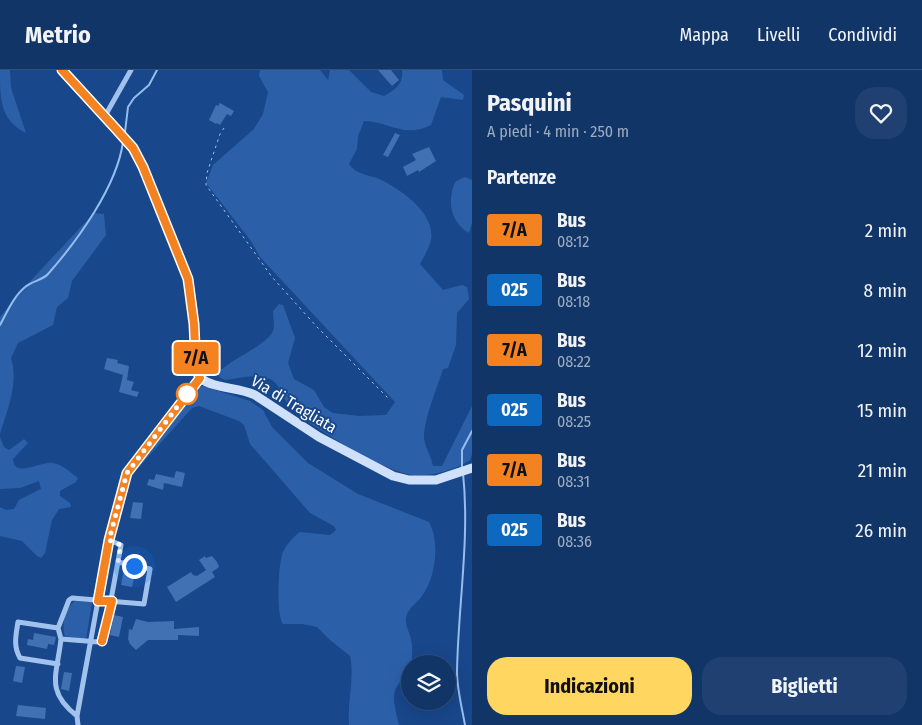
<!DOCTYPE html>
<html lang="it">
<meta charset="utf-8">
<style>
:root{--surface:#123568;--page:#1f4071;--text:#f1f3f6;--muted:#9cabc0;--line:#31507c;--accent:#ffd65f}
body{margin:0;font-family:"Fira Sans Condensed",sans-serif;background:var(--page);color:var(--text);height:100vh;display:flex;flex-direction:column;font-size:19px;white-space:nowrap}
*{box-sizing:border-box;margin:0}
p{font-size:16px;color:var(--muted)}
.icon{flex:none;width:28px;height:28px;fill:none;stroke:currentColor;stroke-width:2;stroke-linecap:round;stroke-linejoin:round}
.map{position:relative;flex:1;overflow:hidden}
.sheet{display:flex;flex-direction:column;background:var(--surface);width:450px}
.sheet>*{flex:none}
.badge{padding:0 10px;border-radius:4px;font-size:18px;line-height:32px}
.fabs{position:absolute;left:401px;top:585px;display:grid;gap:10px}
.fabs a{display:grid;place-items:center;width:55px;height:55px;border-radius:50%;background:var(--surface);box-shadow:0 5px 20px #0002,0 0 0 1px var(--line);font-size:25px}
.you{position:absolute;width:25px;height:25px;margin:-12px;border:4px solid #fff;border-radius:50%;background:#1a73e8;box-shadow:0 0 0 8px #1a73e833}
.map>.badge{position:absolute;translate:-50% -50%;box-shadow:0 0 0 2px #fff}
h2{padding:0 15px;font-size:19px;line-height:45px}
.round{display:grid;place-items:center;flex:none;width:52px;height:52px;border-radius:20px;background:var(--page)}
.headline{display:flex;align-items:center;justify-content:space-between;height:85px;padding:0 15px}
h1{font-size:24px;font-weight:700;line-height:38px}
.primary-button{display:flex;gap:10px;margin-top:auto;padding:10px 15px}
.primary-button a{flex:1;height:58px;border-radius:20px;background:var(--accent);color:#111;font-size:20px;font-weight:700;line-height:58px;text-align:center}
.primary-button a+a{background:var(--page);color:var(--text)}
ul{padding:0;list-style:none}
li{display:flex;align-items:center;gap:15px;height:60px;padding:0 15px}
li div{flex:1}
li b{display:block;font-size:19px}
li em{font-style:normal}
li .badge{min-width:55px;font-weight:700;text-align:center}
header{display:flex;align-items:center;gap:30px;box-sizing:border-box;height:70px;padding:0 25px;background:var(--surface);border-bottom:1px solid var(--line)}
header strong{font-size:24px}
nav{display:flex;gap:28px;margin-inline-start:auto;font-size:18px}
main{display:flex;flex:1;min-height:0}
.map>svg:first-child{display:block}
.green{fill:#2b60a9}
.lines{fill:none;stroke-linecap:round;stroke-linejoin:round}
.stream{stroke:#95bdf0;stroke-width:2}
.building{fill:#4170b3}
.path{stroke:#a2c2ee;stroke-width:1;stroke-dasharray:2.5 4;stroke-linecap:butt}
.street{stroke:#a2c2ee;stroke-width:5}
.secondary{stroke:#cfe0fa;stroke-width:9}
.line-casing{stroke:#fff;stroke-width:11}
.line{stroke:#f58220;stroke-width:8}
.walk{stroke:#fff;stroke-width:5;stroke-dasharray:0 9}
.stop-dot{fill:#fff;stroke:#f58220;stroke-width:2.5}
.labels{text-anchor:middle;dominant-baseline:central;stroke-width:4;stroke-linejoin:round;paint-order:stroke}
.street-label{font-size:16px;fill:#fff;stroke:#18478b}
</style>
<header>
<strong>Metrio</strong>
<nav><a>Mappa</a><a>Livelli</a><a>Condividi</a></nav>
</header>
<main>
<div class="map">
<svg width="472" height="655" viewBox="0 0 472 655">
<rect width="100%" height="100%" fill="#18478b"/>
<path class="green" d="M0,0H10L11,18L26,63C0,50 0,29 0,0Z
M260,0H320L328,10L330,0H349L371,22L384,26C395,20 404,14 402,0H442L443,10L464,25L463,30L441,27L431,55C403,69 389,51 364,51L358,66L357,79L349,94C355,104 369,105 379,109C399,118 436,143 431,170C429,178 424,187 420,194L443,220L462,215L467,217L469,229L457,243L456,275L448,298L443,299C437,318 426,344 424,363C423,376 431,384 433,396H442L472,336V384L470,390C455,400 431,407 412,405C384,401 314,359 292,339C283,331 281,314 270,309C256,303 239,308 225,310L219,307V302C231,289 267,275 273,261C275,256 273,246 273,241L279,234L283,235L295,268L288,293L294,309L314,320L324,337L333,343L359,346L386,345L395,332L260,187L251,171L206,113L213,95L254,59L263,44L268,22L259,6Z
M465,107L472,110V153L469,163C450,152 447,130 455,112Z
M94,143L104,144L106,165L72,211L68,228L57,237L53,255L18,273L11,288C19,314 7,340 0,364V247L22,220Z
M203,316L250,331L263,340L272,357L308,393L358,424L429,452C440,472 436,507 422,526C418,532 410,537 407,544C403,554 410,561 411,570C413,576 412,583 412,589L422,594H410V603C387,620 394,631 399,655H349C347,632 355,608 350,586L330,570L317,557L302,554H283C276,546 278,494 283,482C286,475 294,466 300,462L330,465L336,460L334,456L310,443L250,374L244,355L239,351L199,336L192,338L138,398L136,396L194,320Z
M0,367L4,377L9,380L24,369L28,373L13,389C14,409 41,391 53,393C63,395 70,402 78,408L76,412L60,421V426L70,433L71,437L59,439L52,450L45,483L41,488L37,486L22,471L0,466V437L6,440L14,439L19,430L41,419L39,411L20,418L0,419Z
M75,531L92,532L86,570L65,566C61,556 65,538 75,531Z"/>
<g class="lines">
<path class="stream" d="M125,62L128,37L134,28L149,15L157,0
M0,255C7,242 14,226 25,217C32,211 43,210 48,204C78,170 117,116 123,72
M462,398V380L472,361
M463,403C470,469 458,536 457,602C457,619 462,638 465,655"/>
</g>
<path class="building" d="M378,0H391L399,10L392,16Z
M220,33L234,41L231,46L227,44L220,55L217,53L216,54L209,50L216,35L218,36Z
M395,63L400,65L388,87L383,85Z
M429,77L436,91L419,102L418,100L407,106L403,97L416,90L412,84Z
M107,288L118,290L117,293L129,296L127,310L134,312L131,320L139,322L137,327L119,322L123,305L104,299Z
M176,401L185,403L182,417L164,413L163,420L147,415L149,409L154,410L156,404L174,408Z
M133,432L143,433L141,449L130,448Z
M205,486L206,488L212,486L217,492L219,497L212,502L215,507L176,532L167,517L191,502L193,505L197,506L206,500L199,490Z
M124,500L135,503L132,517L121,515Z
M114,545L123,547L119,567L110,565Z
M136,549L148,552L174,551V559L199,557V566L178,565V570H148L136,580L130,574L128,569L129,559L132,560Z
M34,563L56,567L54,575L48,574L47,579L27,575L28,569L33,570Z
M16,596L25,597L22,613L13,611Z
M64,602L72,603L69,621L61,619Z
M18,635L46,638L45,649L16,646Z"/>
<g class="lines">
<path class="path" d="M224,58L220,64L207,103L206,115L272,207L317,257L389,329"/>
<path class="street" d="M105,46L131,0
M58,558L18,552C16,565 13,576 20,588L58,594
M61,569L58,558L69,530L72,528L144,534L150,499L118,492
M77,646C45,621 57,605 61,569L99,572L104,568L121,475L109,470
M78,655L77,646L109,470L123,414L133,392L200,308"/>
<path class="secondary" d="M62,0L117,59L133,78L143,97L188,209L194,254L196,298L200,308C215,319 238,317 255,325L319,367L393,406L409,410H436L472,398"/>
</g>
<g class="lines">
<defs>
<path id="line" d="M62,0L116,59L133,78L143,97L188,209L194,254L196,298L200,308L127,403L109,470L98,531H112L102,571"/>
</defs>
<use href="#line" class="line-casing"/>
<use href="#line" class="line"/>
<path class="walk" d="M134,496L118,492L121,475L109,470L127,403L187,324"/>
</g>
<circle class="stop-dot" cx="187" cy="324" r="10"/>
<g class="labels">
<g class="street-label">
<text transform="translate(294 334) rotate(31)">Via di Tragliata</text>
</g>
</g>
</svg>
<div class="fabs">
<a><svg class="icon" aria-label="layers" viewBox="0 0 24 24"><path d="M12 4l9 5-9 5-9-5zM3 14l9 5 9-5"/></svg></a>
</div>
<div class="you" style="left:134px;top:496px"></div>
<b class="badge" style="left:196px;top:288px;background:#f58220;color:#111">7/A</b>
</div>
<section class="sheet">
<div class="headline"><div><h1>Pasquini</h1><p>A piedi · 4 min · 250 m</p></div><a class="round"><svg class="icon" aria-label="heart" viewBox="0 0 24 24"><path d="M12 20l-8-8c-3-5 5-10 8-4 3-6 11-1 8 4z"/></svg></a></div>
<h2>Partenze</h2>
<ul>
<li><span class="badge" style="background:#f58220;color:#111">7/A</span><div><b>Bus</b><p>08:12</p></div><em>2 min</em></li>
<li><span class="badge" style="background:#0c69bf;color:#fff">025</span><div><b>Bus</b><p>08:18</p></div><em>8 min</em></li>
<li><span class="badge" style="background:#f58220;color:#111">7/A</span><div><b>Bus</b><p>08:22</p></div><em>12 min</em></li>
<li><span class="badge" style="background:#0c69bf;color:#fff">025</span><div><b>Bus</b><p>08:25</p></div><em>15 min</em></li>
<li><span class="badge" style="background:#f58220;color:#111">7/A</span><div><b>Bus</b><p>08:31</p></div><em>21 min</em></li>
<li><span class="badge" style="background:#0c69bf;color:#fff">025</span><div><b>Bus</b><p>08:36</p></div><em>26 min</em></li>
</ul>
<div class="primary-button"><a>Indicazioni</a><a>Biglietti</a></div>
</section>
</main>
